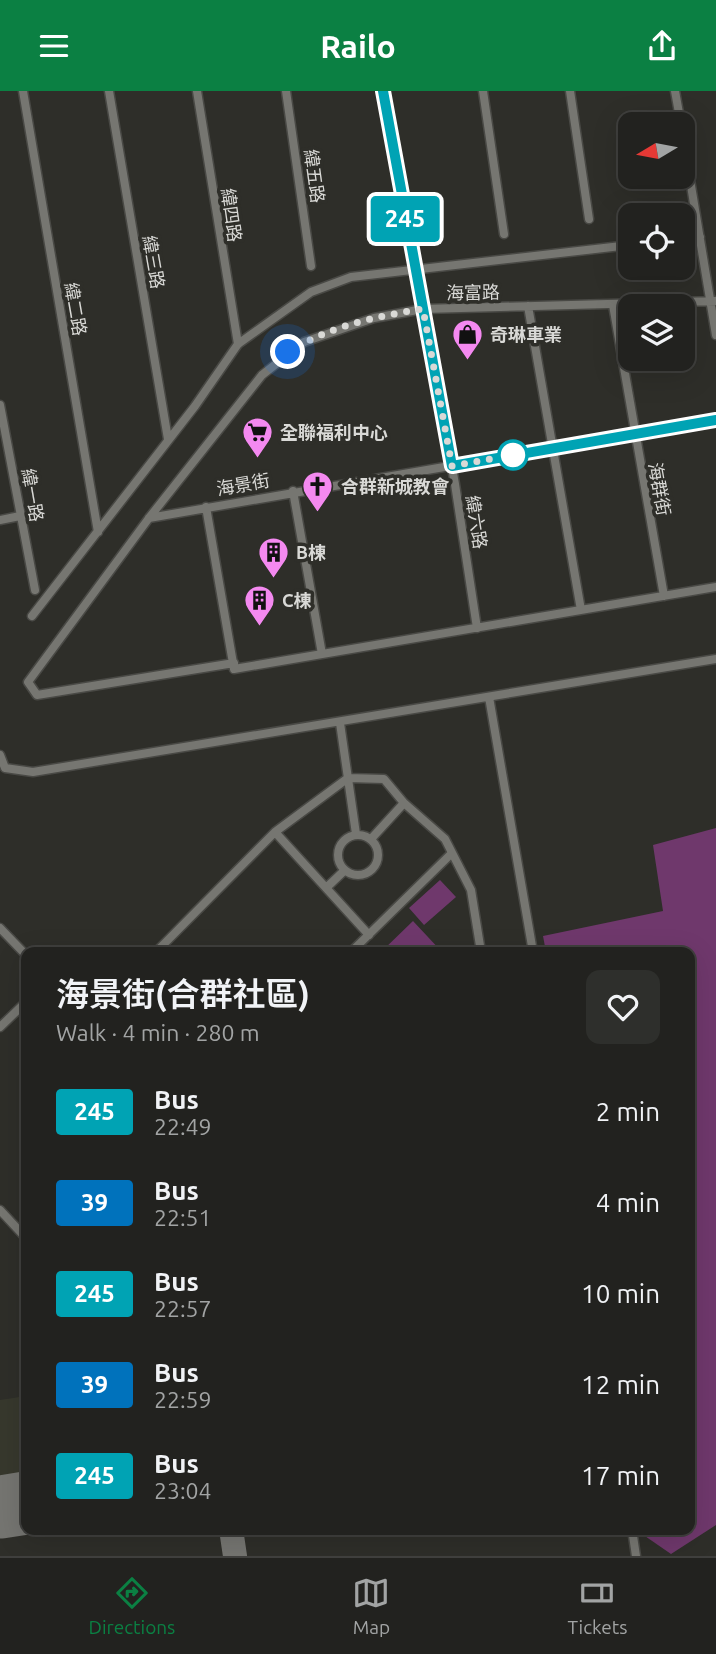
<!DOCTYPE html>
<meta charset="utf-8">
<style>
:root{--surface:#22221f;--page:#2e2f2c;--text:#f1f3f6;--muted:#a2a4a4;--line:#3f3f3d;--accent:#0b8043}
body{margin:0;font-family:Ubuntu,"Noto Sans TC",sans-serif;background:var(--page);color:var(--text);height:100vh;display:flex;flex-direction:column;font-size:26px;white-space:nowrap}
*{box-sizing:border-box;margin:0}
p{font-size:23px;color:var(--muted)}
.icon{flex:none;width:38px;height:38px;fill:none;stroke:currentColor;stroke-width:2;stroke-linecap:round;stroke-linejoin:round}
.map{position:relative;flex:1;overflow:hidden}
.sheet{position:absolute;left:21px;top:856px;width:674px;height:588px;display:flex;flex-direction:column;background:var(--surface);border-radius:14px;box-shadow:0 7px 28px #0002,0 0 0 2px var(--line)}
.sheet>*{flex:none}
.badge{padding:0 14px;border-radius:5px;font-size:24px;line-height:46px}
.needle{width:46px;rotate:260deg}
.fabs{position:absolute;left:618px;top:21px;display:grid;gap:14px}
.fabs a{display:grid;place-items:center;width:77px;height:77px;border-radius:14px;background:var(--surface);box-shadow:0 7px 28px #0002,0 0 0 2px var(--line);font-size:35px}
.you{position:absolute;width:35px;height:35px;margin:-18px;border:5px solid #fff;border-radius:50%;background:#1a73e8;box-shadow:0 0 0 10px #1a73e833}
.map>.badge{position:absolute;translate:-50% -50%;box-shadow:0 0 0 4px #fff}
.round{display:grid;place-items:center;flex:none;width:74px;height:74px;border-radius:14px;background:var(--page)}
.headline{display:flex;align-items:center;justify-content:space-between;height:119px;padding:0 35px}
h1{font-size:33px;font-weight:600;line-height:52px}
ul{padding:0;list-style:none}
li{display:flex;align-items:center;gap:21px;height:91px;padding:0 35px}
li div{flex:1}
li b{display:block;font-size:26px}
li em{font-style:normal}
li .badge{min-width:77px;font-weight:700;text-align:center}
header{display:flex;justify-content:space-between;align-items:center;height:91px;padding:0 35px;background:var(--accent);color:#fff;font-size:32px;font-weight:600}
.menu{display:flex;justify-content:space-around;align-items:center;height:98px;border-top:2px solid var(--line);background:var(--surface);font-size:19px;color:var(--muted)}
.menu a{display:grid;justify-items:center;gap:4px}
.menu .selected{color:var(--accent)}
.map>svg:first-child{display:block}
.built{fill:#37382d}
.green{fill:#6f386c}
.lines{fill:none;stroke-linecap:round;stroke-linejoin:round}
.taxiway{stroke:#757571;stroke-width:24}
.runway{stroke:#757571;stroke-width:63}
.street-casing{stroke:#494945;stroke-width:11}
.street{stroke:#767671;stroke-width:8}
.line-casing{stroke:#fff;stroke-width:16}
.line{stroke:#00a3b4;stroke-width:10}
.walk{stroke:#d9d9d6;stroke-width:7;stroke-dasharray:0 12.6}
.stop-dot{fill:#fff;stroke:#00a3b4;stroke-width:3.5}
.labels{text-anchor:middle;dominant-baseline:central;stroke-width:7;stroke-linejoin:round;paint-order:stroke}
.street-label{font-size:18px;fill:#d9d9d6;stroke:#2e2e29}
.poi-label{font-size:18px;font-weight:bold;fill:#d9d9d6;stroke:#2e2e29;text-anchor:start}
</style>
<header><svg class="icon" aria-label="menu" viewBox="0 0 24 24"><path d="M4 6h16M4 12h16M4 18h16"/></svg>Railo<svg class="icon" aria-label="share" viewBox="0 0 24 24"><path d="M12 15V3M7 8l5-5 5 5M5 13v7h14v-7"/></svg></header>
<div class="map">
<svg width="716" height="1465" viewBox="0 0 716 1465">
<rect width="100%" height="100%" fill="#2e2e29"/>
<path class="built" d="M26,1305V1404L0,1408V1309Z"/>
<path class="green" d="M716,737V1434L671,1463L642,1443L641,1439L690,1438V861H546L543,845L663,820L653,754Z
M440,789L456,806L424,834L409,817Z
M413,830L442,861H381Z"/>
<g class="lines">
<path class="taxiway" d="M231,1438L235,1465"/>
<path class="runway" d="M0,1416L26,1412"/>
<defs>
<path id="street" d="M23,0L98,441
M109,0L168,348
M197,0L238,253
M286,0L311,175
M383,0L455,393L477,537
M483,0L504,143
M570,0L589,128
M675,0L681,33
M682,41L716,244
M682,148L700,146
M613,214L664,505
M528,215L581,519
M0,314L35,499
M293,400L322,563
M206,416L234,578L716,496
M149,427L716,329
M0,429L20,425
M32,525L195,315L238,253L311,201L351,186L630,154
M234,572L37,604L28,591L149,427L262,284L304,251L374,227L423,218L716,210
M489,606L533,861
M340,632L356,743
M0,664L5,677L33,681L716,568
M275,741L369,844
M338 764a20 20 0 1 1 40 0a20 20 0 1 1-40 0Z
M371,748L404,712
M326,797L345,779
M0,837L26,864
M156,861L275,741L348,687L384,688L404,712L445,748L471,799L481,861
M351,861L452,762
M0,936L26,911
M0,1119L26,1147
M632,1438L636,1465"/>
</defs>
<use href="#street" class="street-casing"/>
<use href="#street" class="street"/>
</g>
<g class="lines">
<defs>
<path id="line" d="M383,0L452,375L716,329"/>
</defs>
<use href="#line" class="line-casing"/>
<use href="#line" class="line"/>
<path class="walk" d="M288,261C328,236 376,225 423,218L452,375L525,362L513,364"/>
</g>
<defs>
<symbol id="shop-pin" viewBox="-11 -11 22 30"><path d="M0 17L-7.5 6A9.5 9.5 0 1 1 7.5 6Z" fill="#f489f0" stroke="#2e2e29"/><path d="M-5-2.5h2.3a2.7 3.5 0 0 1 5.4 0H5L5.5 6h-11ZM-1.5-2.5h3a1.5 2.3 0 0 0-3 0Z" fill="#111"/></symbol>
<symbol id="supermarket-pin" viewBox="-11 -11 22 30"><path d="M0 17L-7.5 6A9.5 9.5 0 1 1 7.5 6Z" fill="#f489f0" stroke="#2e2e29"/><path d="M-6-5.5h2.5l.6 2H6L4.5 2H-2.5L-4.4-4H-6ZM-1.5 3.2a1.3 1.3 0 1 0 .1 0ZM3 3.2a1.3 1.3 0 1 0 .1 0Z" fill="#111"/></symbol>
<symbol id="church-pin" viewBox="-11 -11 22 30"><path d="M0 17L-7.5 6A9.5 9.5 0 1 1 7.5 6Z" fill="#f489f0" stroke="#2e2e29"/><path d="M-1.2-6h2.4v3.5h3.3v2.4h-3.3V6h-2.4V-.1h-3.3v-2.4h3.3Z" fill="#111"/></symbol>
<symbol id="building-pin" viewBox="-11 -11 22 30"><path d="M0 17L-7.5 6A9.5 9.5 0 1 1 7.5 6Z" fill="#f489f0" stroke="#2e2e29"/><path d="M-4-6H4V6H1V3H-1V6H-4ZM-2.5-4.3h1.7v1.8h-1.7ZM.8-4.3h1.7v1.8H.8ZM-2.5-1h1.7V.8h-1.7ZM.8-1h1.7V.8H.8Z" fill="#111"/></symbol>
</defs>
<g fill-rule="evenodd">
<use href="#shop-pin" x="450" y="226" width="35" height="47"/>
<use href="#supermarket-pin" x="240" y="324" width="35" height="47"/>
<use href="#church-pin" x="300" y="378" width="35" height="47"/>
<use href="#building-pin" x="256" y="444" width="35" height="47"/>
<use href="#building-pin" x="242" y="492" width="35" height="47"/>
</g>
<circle class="stop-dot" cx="513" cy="364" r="14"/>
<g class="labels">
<g class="street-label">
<text transform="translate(315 85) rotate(82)">緯五路</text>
<text transform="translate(232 124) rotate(82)">緯四路</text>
<text transform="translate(154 171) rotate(80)">緯三路</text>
<text transform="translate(473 201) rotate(-1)">海富路</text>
<text transform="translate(76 218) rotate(80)">緯二路</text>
<text transform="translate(243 393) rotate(-10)">海景街</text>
<text transform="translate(660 398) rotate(80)">海群街</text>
<text transform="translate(33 404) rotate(80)">緯一路</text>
<text transform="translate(477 431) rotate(81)">緯六路</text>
</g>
<g class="poi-label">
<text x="490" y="243">奇琳車業</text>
<text x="280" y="341">全聯福利中心</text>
<text x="341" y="395">合群新城教會</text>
<text x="296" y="461">B棟</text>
<text x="282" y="509">C棟</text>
</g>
</g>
</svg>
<div class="fabs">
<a><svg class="needle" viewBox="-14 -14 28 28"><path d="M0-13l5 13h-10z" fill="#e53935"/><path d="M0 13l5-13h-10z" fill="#a2a4a4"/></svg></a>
<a><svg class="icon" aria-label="locate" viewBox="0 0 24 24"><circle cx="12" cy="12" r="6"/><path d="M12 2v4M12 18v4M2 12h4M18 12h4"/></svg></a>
<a><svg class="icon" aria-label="layers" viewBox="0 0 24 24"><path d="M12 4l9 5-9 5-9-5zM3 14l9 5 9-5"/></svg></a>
</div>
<div class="you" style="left:288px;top:261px"></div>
<b class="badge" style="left:405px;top:128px;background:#00a3b4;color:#fff">245</b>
<section class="sheet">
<div class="headline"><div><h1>海景街(合群社區)</h1><p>Walk · 4 min · 280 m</p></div><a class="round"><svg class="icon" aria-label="heart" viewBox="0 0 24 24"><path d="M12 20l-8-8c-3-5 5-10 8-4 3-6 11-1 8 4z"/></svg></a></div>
<ul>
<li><span class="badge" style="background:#00a3b4;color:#fff">245</span><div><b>Bus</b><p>22:49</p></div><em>2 min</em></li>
<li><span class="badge" style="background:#0072bc;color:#fff">39</span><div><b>Bus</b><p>22:51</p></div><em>4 min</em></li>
<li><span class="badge" style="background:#00a3b4;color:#fff">245</span><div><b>Bus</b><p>22:57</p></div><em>10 min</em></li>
<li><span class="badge" style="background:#0072bc;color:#fff">39</span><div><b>Bus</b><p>22:59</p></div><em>12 min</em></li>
<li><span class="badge" style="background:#00a3b4;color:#fff">245</span><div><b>Bus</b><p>23:04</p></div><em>17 min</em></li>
</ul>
</section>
</div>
<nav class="menu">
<a class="selected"><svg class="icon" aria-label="directions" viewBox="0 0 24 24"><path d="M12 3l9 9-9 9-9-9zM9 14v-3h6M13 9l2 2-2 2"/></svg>Directions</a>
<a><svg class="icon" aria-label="map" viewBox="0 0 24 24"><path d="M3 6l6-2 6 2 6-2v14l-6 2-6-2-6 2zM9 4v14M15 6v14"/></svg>Map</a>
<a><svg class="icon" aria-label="tickets" viewBox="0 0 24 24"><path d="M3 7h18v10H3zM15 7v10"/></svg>Tickets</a>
</nav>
